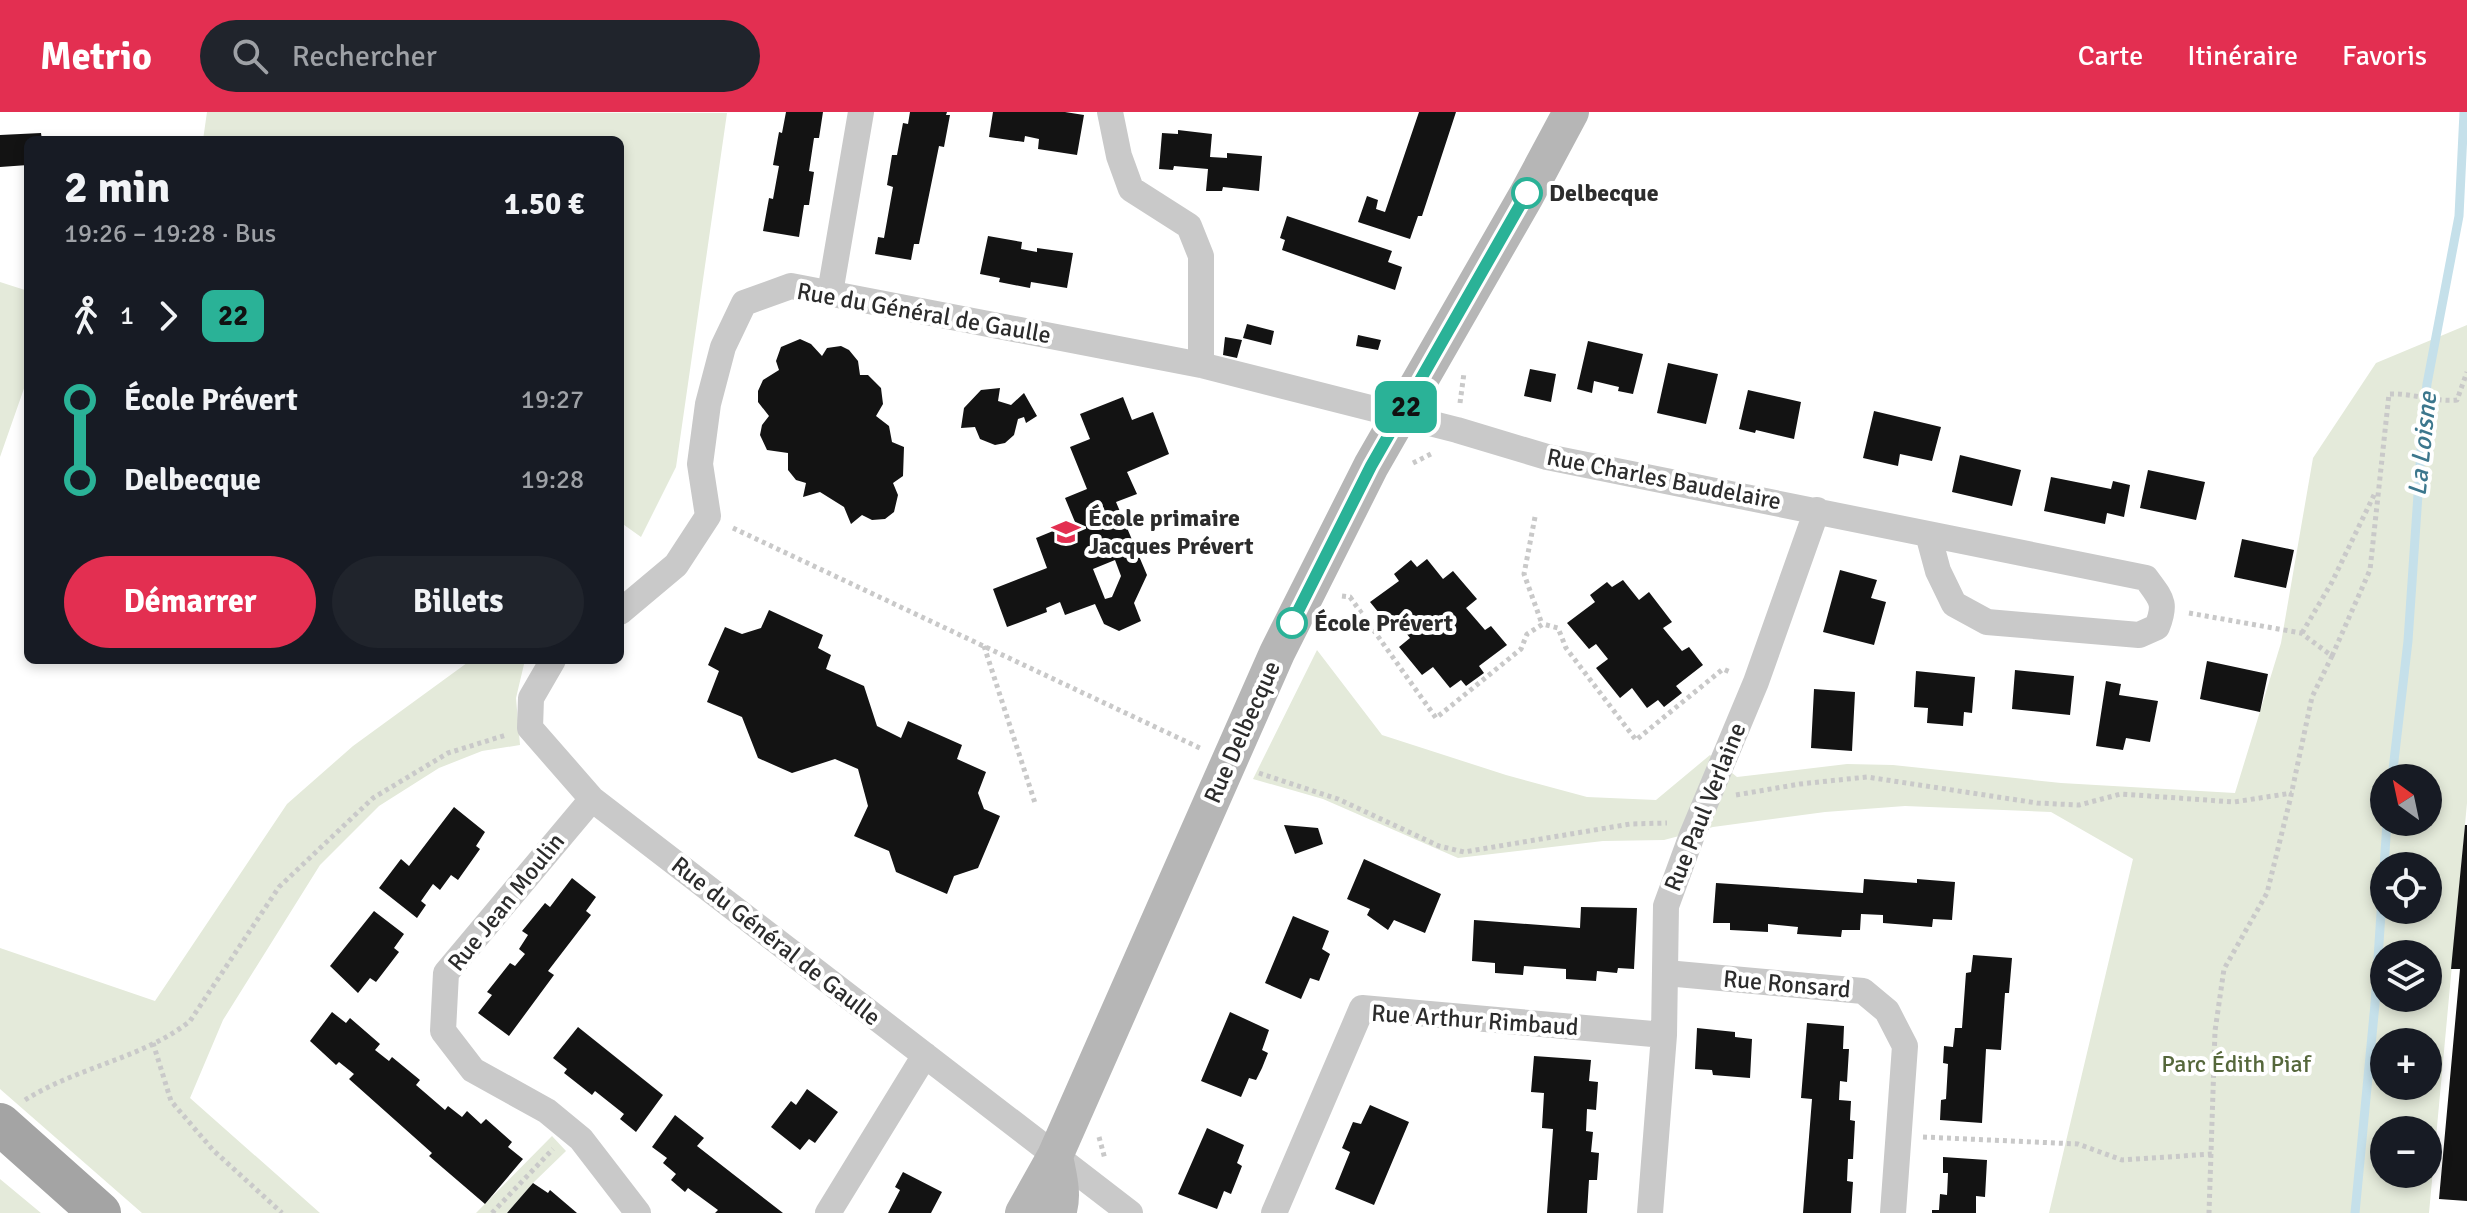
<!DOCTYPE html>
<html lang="fr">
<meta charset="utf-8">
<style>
:root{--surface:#171b24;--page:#20242c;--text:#f1f3f6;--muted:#9ea1a6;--accent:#e32f51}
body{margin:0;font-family:Signika,sans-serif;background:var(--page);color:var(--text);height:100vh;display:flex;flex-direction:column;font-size:30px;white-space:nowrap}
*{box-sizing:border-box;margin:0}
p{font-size:26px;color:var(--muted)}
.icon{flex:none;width:44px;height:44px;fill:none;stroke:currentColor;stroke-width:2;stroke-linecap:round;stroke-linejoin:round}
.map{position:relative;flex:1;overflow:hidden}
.drawer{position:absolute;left:24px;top:24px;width:600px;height:528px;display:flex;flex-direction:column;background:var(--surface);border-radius:12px;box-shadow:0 4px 12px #0003}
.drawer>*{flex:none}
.badge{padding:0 16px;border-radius:12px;font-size:28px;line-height:52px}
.needle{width:52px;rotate:327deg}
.fabs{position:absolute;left:2370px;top:652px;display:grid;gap:16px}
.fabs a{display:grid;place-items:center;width:72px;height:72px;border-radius:50%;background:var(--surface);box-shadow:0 4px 12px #0003;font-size:40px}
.map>.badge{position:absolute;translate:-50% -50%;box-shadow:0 0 0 4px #fff}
.legs{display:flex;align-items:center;gap:12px;height:88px;padding:0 40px;font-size:26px}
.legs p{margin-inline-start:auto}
.head{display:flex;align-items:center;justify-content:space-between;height:136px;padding:0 40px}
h1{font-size:44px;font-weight:700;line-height:60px}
.cta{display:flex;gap:16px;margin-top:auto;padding:16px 40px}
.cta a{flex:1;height:92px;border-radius:48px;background:var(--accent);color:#fff;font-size:32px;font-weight:700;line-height:92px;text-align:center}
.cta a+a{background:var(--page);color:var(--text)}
ul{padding:0 40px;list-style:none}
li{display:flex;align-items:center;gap:28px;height:80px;font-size:30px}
li i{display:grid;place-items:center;width:12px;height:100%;margin:0 10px;background:currentColor}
li i::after{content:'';width:20px;height:20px;margin:-10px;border:6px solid;border-radius:50%;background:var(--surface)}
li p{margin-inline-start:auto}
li:first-child i{background:linear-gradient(#0000 50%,currentColor 0)}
li:last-child i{background:linear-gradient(currentColor 50%,#0000 0)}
header{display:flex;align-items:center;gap:48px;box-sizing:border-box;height:112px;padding:0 40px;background:var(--accent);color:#fff}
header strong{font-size:38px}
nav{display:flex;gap:44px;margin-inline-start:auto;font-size:28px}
.search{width:560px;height:72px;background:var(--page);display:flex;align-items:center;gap:20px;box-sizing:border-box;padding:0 28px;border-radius:44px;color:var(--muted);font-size:30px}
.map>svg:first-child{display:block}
.green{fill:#e4eada;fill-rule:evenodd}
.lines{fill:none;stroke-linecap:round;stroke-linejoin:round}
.stream{stroke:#c5e0ea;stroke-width:9}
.building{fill:#131313;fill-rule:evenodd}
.path{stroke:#c9c9c9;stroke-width:5;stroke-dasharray:4 4;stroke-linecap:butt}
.street{stroke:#c9c9c9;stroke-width:26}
.secondary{stroke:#b6b6b6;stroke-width:36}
.primary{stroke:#a4a4a4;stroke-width:42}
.line-1-casing{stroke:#fff;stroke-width:18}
.line-1{stroke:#2ab297;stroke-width:12}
.stop-1-dot{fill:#fff;stroke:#2ab297;stroke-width:4}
.labels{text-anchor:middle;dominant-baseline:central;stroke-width:8;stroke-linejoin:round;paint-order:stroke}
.stop-label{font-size:24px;font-weight:bold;fill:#2c2c2c;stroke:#fff;text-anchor:start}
.street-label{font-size:24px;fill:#2c2c2c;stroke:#fff}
.poi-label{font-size:24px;font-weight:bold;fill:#2c2c2c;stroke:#fff;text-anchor:start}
.park-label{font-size:24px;fill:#55673b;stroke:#fff}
.water-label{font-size:26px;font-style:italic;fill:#3c778d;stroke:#fff}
</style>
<header>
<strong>Metrio</strong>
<div class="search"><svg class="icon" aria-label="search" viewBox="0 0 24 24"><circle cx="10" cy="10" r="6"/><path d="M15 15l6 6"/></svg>Rechercher</div>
<nav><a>Carte</a><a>Itinéraire</a><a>Favoris</a></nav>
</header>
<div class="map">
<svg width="2467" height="1101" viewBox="0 0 2467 1101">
<rect width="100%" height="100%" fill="#fff"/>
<path class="green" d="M207,0L727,1L676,355L641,425L620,410V28H203Z
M0,170L28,179V265L0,345Z
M2467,213V691L2429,1101H2049L2133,747L2051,700L1905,694L1825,700L1713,715L1664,728L1603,729L1458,746L1323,687L1253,667L1317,538L1382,623L1506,663L1587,685L1656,688L1710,643L1737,665L1847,652L1893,653L2061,671L2235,681L2281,531L2313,346L2376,251ZM2384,666H2428V710H2384ZM2384,754H2428V798H2384ZM2384,842H2428V886H2384ZM2384,930H2428V974H2384ZM2384,1018H2428V1062H2384Z
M471,548H525L516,586L520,633L482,639L439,656L379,694L320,753L223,908L190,986L320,1101H142L0,977V836L155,889L287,692L353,634Z
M552,1024L566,1039L533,1071L507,1101H476Z
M0,1067L41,1101H0Z"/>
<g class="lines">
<path class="stream" d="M2392,666L2408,529L2423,309L2427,272L2459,104L2464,0
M2355,1101L2375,892L2387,710"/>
</g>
<path class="building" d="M786,0H823L819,26H814L809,59L814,60L809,93H804L799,125L763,119L769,86L773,87L779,54L773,53L779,20L782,21Z
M910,0H947L946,3H950L944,35L939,34L919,132H914L911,148L875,142L878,125L884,126L893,75L887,73L892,43H897L903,11L908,12Z
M993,0H1065L1084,3L1077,43L1038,37L1039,27L1025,24L1024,30L989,25Z
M1419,0H1456L1422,104H1418L1410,127L1358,110L1367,84L1378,88L1376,97L1385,100Z
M1178,18L1212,22L1210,45L1227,46V41L1262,44L1259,79L1223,75L1222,79H1206L1208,57L1174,54L1173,58L1159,57L1162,21L1178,22Z
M41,21L42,28H28V53L0,55V23Z
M1287,104L1392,139L1388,150L1402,155L1395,178L1282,138L1285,128L1280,126Z
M988,124L1022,130L1021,137L1037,140V136L1073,141L1067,176L1031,170L1030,176L999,170L1000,166L980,162Z
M1247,212L1274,219L1271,233L1243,226Z
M1358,223L1381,228L1378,238L1356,234Z
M1225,225L1242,228L1237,246L1223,243Z
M800,227L811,232L822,244L827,236L841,234L849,238L858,249L860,263H868L881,276L883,292L876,304L889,314L892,330L904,335L903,364L893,371L898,383L894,400L885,407L872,408L862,403L851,412L844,395L820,380L803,385L806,371L796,368L788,358V341L767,338L760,323L762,313L769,304L758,290V279L763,268L779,258L776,249L781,235Z
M1588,229L1643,242L1633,282L1618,279L1619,275L1594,269L1592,281L1577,277Z
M1668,251L1718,262L1706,312L1657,301Z
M1530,257L1556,262L1551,290L1524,284Z
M1000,276L998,289L1011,293L1024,281L1037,304L1026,311L1024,305L1018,307L1014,323L1005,331L995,333L980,327L975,315L961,316L964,296L981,278Z
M1748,278L1801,290L1794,327L1756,318L1755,321L1739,317Z
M1123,285L1132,308L1153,300L1169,342L1127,360L1137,382L1116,390L1147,463L1134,491L1141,509L1119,519L1104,512L1095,492L1065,503L1060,490L1046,496L1047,500L1007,515L993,477L1047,456L1036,426L1075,410L1065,386L1087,377L1070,335L1090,327L1080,302ZM1115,448L1121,464L1112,485L1105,487L1093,457Z
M1874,299L1941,315L1932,349L1900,342L1898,354L1863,346Z
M1960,343L2021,358L2012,394L1952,380Z
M2148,358L2205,370L2196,408L2140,396Z
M2051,365L2111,377L2113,369L2130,373L2124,405L2107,401L2105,412L2044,399Z
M2242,427L2294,438L2286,476L2234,465Z
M1427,447L1443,467L1453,459L1477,487L1466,496L1485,518L1491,514L1507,533L1479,554L1484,561L1466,574L1461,568L1450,576L1433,555L1422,563L1399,535L1410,526L1399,512L1392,517L1370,490L1399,469L1394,462L1411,448L1417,455Z
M1840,458L1877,468L1871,486L1886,490L1874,533L1823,520Z
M1623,468L1639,488L1649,480L1672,510L1663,516L1682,539L1689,535L1703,553L1676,574L1682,581L1664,595L1658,588L1647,596L1632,576L1620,586L1596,556L1608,547L1596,532L1589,537L1567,511L1595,490L1590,483L1607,470L1612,475Z
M769,498L823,523L818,536L831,543L826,557L864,574L877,614L901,626L908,609L962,633L957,647L986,660L978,681L984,697L1000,704L978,756L954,764L947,782L896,760L889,739L854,724L868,694L858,657L835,647L792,661L758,646L742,605L707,590L719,559L708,553L725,515L742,522L761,516Z
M2207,549L2268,562L2260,600L2200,587Z
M2015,558L2074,564L2070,603L2012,597Z
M1916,559L1975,565L1972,601L1964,600L1963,614L1927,611L1928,596L1914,595Z
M2106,569L2121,572L2119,583L2158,589L2150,630L2126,626L2123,638L2096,634Z
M1814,577L1855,580L1852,639L1811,636Z
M454,695L485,720L476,734L480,737L458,768L451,763L440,778L433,772L421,789L426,793L417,806L379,776L401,747L409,754Z
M1284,713L1318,716L1323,732L1295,742Z
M2465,713H2467V1089L2439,1087L2460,857H2451Z
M1364,747L1441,782L1425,821L1394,808L1388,818L1367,803L1370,797L1347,787Z
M572,766L596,785L586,799L591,803L548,859L554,863L509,924L478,901L492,883L487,880L510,851L515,854L525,842L519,837L528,823L522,819L545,791L550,795Z
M1864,767L1917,771V767L1955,770L1952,808L1933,807L1932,815L1883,811V803L1861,802L1860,818H1842L1841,825L1797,822L1798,815L1768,812V820L1750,819L1730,818V811H1713L1716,771L1863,781Z
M1581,795L1637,796L1634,857L1618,856L1617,861L1597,859L1596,869L1566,867V857L1524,854L1523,863L1495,861V851L1472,849L1474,808L1580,816Z
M374,799L404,822L394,836L399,840L376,870L370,866L358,881L330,854Z
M1293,804L1329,819L1322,837L1330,842L1319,869L1310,866L1301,887L1265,871Z
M1973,843L2012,846L2009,881H2005L2001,938L1986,937L1982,1011L1940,1008L1941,988L1946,987L1948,952L1943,951L1944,934L1953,935L1955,916H1962L1966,861L1971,860Z
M332,900L346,911L350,906L380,932L375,938L389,949L392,945L420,968L416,973L445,998L448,994L462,1005L467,999L481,1012L486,1007L512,1030L508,1035L523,1047L485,1092L429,1044L432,1041L349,967L354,962L339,950L336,953L310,929Z
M1230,900L1269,918L1262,938L1268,941L1262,956L1256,968L1249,966L1241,985L1201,969Z
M1807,911L1844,914L1843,937H1849L1847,970L1840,969L1839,988L1851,989L1850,1008L1855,1009L1853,1047H1848L1847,1069L1853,1070L1851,1101H1803L1812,987L1801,986Z
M578,915L663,983L636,1020L620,1007L624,1002L595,979L592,983L564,961L567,957L553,946Z
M1697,916L1735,920V925L1752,927L1750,966L1713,963L1712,958L1695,957Z
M1534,944L1591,948L1589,969L1598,970L1596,998L1587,997L1586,1019L1593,1020L1591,1040L1599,1041L1597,1068H1589L1587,1101H1547L1553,1017L1542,1016L1544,981L1531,980Z
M807,977L838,1000L815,1031L809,1027L800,1038L771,1015L791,989L796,993Z
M1370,993L1409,1010L1374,1093L1335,1077L1350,1040L1342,1036L1353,1010L1361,1012Z
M675,1003L704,1026L697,1034L783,1101H715L718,1098L688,1076L685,1080L671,1068L676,1062L663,1051L667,1046L652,1035Z
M1207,1016L1244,1033L1237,1051L1242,1054L1231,1082L1224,1079L1217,1097L1178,1082Z
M1943,1045L1987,1048L1985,1085L1976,1084V1101H1932V1098H1939L1940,1082L1947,1083L1948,1061H1943Z
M903,1060L942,1080L931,1101H888L900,1078L895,1075Z
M533,1071L548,1081L550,1078L577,1101H507Z"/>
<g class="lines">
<path class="path" d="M1460,291L1464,261
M1413,351L1433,341
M1535,405L1524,462L1542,512
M733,416L1202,637
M1342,484L1350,485L1436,606L1521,537L1527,522L1543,512L1558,516L1566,536L1636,628L1723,557L1730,560
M2189,501L2301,521L2332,544L2312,585L2290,688L2267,781L2224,857L2215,919L2209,1101
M2302,521L2332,470L2375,381
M984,534L1035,691
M2332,544L2370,458L2389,282C2412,281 2434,290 2457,288L2467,260
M1259,661L1338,687L1439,734L1464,740L1630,712L1667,711
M1736,683L1800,672L1867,665L2037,691L2079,693L2121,682L2234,690L2292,681
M153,931L171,989L213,1038L282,1101
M25,988C77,955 144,946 190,909L279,775L373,686L448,641L506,623
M1099,1025L1105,1047
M1923,1025L2078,1032L2122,1048L2212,1042
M492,1101L553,1037"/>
<path class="street" d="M1110,0L1119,44L1131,77L1189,114L1201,144V253
M830,181L861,0
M620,500L676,453L708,404L700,352L708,292L723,235L744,191L791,174L1201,253L1457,318L1547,345L2146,466C2161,487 2167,490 2157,515L2139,523L1987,510L1954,492L1938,459L1928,422
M553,548L531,586L530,616L592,687L1130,1101
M592,687L446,861L443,919L473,958L547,999L581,1027L638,1101
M1666,861L1863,879L1887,899L1905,934L1893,1101
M828,1101L925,943
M1274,1101L1362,896L1664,923
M1650,1101L1664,923L1666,794L1692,723L1756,570L1817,398"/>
<path class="secondary" d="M1055,1044C1058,1062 1065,1083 1058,1101
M1023,1101L1055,1044L1277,541L1371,354L1526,84L1571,0"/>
<path class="primary" d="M0,1012L100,1101"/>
</g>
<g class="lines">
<defs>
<path id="line-1" d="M1292,511L1371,354L1527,81"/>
</defs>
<use href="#line-1" class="line-1-casing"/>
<use href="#line-1" class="line-1"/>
</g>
<defs>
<symbol id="school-bare" viewBox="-9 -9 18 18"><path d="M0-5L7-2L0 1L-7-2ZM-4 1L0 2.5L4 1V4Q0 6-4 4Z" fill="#e32f51" stroke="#fff" stroke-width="2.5" paint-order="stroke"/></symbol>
</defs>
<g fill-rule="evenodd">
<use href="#school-bare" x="1046" y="400" width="40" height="40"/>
</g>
<g class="stop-1-dot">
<circle cx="1527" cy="81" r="14"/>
<circle cx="1292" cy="511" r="14"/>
</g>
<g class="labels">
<g class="stop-label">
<text x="1549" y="81">Delbecque</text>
<text x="1314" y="511">École Prévert</text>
</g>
<g class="street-label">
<text transform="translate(924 201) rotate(10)">Rue du Général de Gaulle</text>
<text transform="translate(1664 367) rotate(11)">Rue Charles Baudelaire</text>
<text transform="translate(1242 620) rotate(-66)">Rue Delbecque</text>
<text transform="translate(1705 695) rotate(-68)">Rue Paul Verlaine</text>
<text transform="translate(506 790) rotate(-51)">Rue Jean Moulin</text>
<text transform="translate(776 829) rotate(38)">Rue du Général de Gaulle</text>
<text transform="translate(1787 872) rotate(5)">Rue Ronsard</text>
<text transform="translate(1475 908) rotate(4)">Rue Arthur Rimbaud</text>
</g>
<g class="poi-label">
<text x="1088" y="406">École primaire<tspan x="1088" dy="28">Jacques Prévert</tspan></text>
</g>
<g class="park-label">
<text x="2236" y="952">Parc Édith Piaf</text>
</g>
<g class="water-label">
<text transform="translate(2423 332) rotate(-84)">La Loisne</text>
</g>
</g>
</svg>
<div class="fabs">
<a><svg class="needle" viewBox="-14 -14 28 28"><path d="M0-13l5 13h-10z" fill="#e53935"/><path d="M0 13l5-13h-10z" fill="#9ea1a6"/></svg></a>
<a><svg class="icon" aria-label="locate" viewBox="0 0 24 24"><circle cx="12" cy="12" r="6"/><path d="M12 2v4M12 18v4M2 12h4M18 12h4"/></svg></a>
<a><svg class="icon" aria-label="layers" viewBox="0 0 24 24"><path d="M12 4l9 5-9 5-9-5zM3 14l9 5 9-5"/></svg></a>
<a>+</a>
<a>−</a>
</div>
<b class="badge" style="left:1406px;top:295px;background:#2ab297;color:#111">22</b>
<section class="drawer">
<div class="head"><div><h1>2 min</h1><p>19:26 – 19:28 · Bus</p></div><b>1.50 €</b></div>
<div class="legs"><svg class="icon" aria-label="walk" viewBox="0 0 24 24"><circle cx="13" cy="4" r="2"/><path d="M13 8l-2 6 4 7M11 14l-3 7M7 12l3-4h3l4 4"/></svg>1<svg class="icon" aria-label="forward" viewBox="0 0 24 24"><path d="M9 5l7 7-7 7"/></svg><b class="badge" style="background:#2ab297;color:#111">22</b></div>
<ul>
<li><i style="color:#2ab297"></i><b>École Prévert</b><p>19:27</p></li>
<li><i style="color:#2ab297"></i><b>Delbecque</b><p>19:28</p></li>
</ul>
<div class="cta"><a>Démarrer</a><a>Billets</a></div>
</section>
</div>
